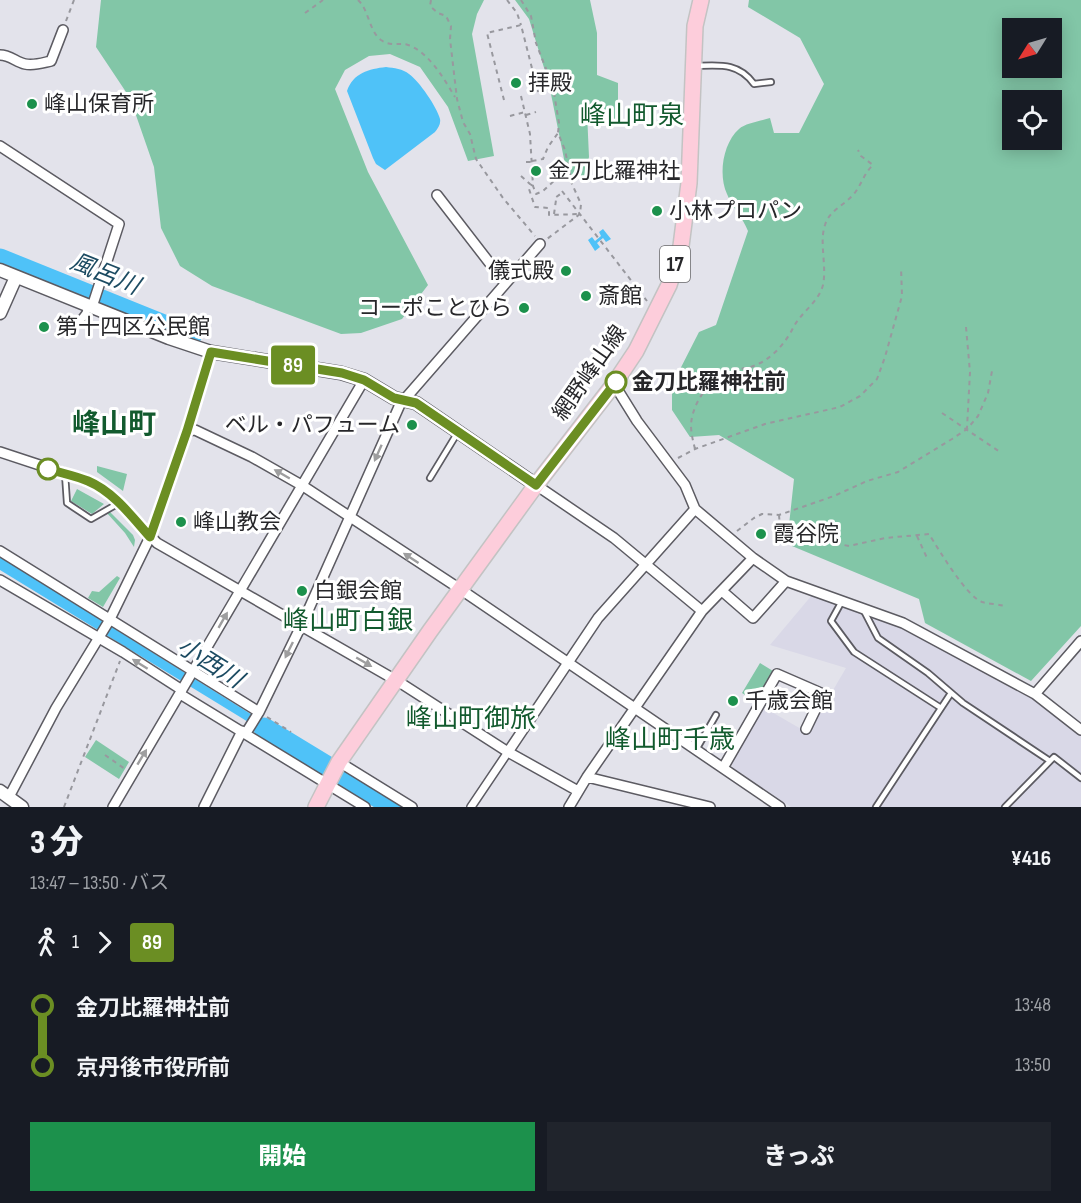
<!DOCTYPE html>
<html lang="ja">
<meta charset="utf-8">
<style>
:root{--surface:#171b24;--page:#20242c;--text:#f1f3f6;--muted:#9ea1a6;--accent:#1c914c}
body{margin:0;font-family:"Sofia Sans Condensed","Noto Sans JP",sans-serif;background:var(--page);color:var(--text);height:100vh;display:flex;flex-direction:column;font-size:22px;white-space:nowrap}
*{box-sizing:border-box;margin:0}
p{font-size:20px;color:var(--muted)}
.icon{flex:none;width:33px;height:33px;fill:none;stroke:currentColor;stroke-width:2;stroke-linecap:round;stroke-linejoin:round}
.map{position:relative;height:807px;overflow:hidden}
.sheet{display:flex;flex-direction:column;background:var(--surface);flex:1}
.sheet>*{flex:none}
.badge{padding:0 12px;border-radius:4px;font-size:21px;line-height:39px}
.needle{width:39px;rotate:233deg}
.controls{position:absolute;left:1002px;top:18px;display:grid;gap:12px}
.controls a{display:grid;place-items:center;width:60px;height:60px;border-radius:0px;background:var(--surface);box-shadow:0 3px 15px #0003;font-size:30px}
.map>.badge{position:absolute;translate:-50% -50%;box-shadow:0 0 0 3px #fff}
.legs{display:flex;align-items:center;gap:9px;height:66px;padding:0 30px;font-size:20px}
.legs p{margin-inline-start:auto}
.overview{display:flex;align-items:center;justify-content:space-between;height:102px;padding:0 30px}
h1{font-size:33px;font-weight:800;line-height:45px}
.button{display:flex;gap:12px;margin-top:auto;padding:12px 30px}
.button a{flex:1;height:69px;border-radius:0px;background:var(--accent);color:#fff;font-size:24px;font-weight:800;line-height:69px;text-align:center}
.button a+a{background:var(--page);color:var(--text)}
ul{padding:0 30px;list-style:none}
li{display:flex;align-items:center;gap:21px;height:60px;font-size:22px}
li i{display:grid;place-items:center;width:9px;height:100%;margin:0 8px;background:currentColor}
li i::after{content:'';width:15px;height:15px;margin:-8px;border:4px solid;border-radius:50%;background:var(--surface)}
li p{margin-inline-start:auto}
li:first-child i{background:linear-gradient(#0000 50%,currentColor 0)}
li:last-child i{background:linear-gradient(currentColor 50%,#0000 0)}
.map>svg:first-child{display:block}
.built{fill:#d9d8e7}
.green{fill:#82c6a7;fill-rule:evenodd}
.water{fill:#4fc2f8}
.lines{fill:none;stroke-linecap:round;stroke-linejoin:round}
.river{stroke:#4fc2f8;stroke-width:21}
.service-casing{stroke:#5c5b62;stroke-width:8}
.pedestrian-casing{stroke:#5c5b62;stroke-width:10}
.minor-casing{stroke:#5c5b62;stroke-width:12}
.tertiary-casing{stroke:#5c5b62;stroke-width:15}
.primary-casing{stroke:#c3c3c3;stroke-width:18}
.path{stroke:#98989e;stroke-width:2;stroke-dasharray:4.5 4.5;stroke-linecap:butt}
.service{stroke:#fff;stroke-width:4.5}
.pedestrian{stroke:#fff;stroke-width:7}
.minor{stroke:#fff;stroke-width:9}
.tertiary{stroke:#fff;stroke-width:12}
.primary{stroke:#fdcddb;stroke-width:15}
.oneway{fill:#9e9e9f}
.line-1-casing{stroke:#fff;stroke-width:14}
.line-1{stroke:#6b8e23;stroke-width:9}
.poi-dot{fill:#1c914c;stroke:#fff;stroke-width:2}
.stop-1-dot{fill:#fff;stroke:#6b8e23;stroke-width:3}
.labels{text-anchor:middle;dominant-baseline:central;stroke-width:6;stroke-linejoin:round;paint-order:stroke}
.shield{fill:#fff;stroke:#68686a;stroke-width:1.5}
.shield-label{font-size:21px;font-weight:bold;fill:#27272a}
.poi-label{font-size:22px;fill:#27272a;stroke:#fff;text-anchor:start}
.street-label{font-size:22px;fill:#27272a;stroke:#fff}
.stop-label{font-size:22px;font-weight:bold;fill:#27272a;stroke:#fff;text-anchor:start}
.water-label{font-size:24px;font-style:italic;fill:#1c4b62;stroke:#fff}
.quarter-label{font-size:26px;fill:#125a2e;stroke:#fff}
.district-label{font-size:28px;font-weight:bold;fill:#125a2e;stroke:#fff}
</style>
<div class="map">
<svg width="1081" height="807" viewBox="0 0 1081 807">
<rect width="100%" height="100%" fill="#e3e3eb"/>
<path class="built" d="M812,595L899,626L1015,687L1040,703L1081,735V807H791L733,768L731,760L763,707L808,733L846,668L770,645Z"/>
<path class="green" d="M101,0H484L477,14L472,34L494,156L468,161L448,107L420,67L390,54L369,56L345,70L335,89L368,172L428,285L402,319L361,333L341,334L212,286L180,266L161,228L154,167L130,98L96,47Z
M515,0H590L597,33V75L618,83V120L587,113L589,157L584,177L567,174L549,84L529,19Z
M749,0H1081V626L1031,681L925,623L919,599L792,546L789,525L794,479L719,435L690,437L672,410V385L699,332L716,325L748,231C743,218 732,207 727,194C718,175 723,143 739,129C745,123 761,121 770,118L774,133H799L824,84L800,38L748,7ZM1012,28H1052V68H1012ZM1012,100H1052V140H1012Z
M97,466L127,474L123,491L97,472Z
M77,489L104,504L92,514L71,501Z
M108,510L133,535L135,540L134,547L125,533L106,512Z
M117,576L120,578L103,607L88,598L92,591L99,592Z
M760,663L773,671L755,701L742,693Z
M96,740L129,762L119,779L85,757Z"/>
<path class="water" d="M386,67C394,68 403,69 409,74C419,81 437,107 440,119C441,124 438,128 435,132L385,170L376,164L373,158L347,91C353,73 369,69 386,67Z
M603,229L611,239L606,242L603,238L597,243L600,247L595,251L588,240L592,237L595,241L601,236L599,232Z
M0,557L289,738L286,745L0,570Z"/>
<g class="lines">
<path class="river" d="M0,259L191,336
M264,728L394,807"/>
<defs>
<path id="service" d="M697,66C721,65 739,63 754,84L771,82
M65,474L67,503L91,519L119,503
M430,478L458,432
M842,601L831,621L854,652L941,708
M864,611L878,638L928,673L963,703L1050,761
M696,750L716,715
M876,807L951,693
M1005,807L1054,757L1081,778"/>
<path id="pedestrian" d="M80,321L86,313L88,305
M471,807L508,752"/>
<path id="minor" d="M0,55C10,55 16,62 25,64C34,66 42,63 51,61L63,30
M0,146L119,224L92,307
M437,195L505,283
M614,384L637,421L685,485L695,509L753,558L786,581L903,623L1035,694L1081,730
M404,400L540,244
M187,431L195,430L252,457L303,486L460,589L780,807
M0,452L88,481L100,487L119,503L157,543L399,682L508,752L578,791
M536,485L614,538L702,611
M0,551L259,712
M0,580L123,652L182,690
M722,591L753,618L786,581
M180,694L365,807
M1035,694L1081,641
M246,733L259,712L303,622L402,400
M508,752L598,618L695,509
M339,762L412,807
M723,768L777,674L823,694L806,729
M587,777L710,807
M9,797L56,708L109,621L150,537L187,431L211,352
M113,807L364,380
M204,807L242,731
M569,807L587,777L702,611L753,558"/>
<path id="tertiary" d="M0,270L169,338L211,352L341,373L364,380L394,398L416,403L536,485
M0,313L16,277
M0,791L22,807"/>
<path id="primary" d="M316,807L339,762L430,631L536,485L614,384L636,351L669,285L681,246L689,183L695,26L701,0"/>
</defs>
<use href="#service" class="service-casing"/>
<use href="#pedestrian" class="pedestrian-casing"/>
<use href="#minor" class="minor-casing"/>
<use href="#tertiary" class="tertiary-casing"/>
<use href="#primary" class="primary-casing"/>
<path class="path" d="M358,0C369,10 369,31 381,40C391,47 399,42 408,45C429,52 444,79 455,97
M431,0L430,6L438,13L446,16L451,26L450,39L457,99L463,122L470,134L476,159L503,198L535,236
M507,0L517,13L521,25
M521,0L531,16L536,43L553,87L559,123L558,133L565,150L572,184L581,204L580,214L547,239
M305,13L323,0
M66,21L74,0
M539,92L553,87
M521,96L530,134L533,186L536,194L543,191L568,168
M504,100L487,33L521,25L538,92
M526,115L536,112
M510,116L525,112
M532,161L543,159L548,147L558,133
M526,162H532
M521,176L530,184
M533,186L530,184L529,189L535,207L549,208V215L580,214
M562,191L647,301
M554,214L556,200L555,198L563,192
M966,327L970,372L967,428
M942,413L1000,452
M695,449C693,441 691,433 691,425C692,403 710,379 729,368C754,373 777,355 789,335C793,329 795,323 799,319C807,308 819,300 823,285C827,266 819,242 825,225C829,211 843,206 853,195C861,186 864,173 873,165L861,156L858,150
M678,458L695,449L765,424L840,407L860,396L877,379L885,357L902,296L901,267
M779,515L780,527L784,533L849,546L885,538L929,534C939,550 966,596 982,602C989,604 998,604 1005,606
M737,531L754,518L762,514L779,515L834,496L867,481L898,472L952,439L967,429L978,416L988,393L992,371
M917,536L927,558
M267,717L291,732
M105,755L125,769
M64,807L120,661"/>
<use href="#service" class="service"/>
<use href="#pedestrian" class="pedestrian"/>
<use href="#minor" class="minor"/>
<use href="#tertiary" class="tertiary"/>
<use href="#primary" class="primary"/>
</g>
<defs><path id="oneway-solid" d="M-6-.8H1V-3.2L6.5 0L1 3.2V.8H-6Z" transform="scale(1.5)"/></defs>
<g class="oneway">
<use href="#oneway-solid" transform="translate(378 453) rotate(114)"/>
<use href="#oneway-solid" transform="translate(282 474) rotate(-150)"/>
<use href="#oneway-solid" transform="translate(411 558) rotate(-147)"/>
<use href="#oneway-solid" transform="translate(223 620) rotate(-60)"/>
<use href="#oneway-solid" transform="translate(289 650) rotate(116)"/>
<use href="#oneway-solid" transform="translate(364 662) rotate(30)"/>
<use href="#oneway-solid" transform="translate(140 664) rotate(-148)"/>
<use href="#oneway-solid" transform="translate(142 757) rotate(-59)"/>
</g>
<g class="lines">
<defs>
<path id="line-1" d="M48,469C61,473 76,476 88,481C114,492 132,517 150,537L187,431L211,352L342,373L364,380L394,398L416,403L536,485L616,382"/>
</defs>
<use href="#line-1" class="line-1-casing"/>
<use href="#line-1" class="line-1"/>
</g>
<g class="poi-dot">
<circle cx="516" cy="83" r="6"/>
<circle cx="32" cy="104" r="6"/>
<circle cx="536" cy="171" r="6"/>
<circle cx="657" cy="211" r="6"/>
<circle cx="566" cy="271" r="6"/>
<circle cx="586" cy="296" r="6"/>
<circle cx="524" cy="308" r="6"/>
<circle cx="44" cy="327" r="6"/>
<circle cx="412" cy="425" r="6"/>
<circle cx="181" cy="522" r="6"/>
<circle cx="761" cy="534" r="6"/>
<circle cx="302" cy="591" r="6"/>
<circle cx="733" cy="701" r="6"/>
</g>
<g class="stop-1-dot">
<circle cx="616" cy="382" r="10"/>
<circle cx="48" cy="469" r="10"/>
</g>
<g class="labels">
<rect class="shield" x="660" y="246" width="30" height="36" rx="4.5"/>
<g class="shield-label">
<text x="675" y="264">17</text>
</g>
<g class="poi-label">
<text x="528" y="83">拝殿</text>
<text x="44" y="104">峰山保育所</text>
<text x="548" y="171">金刀比羅神社</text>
<text x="669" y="211">小林プロパン</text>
<text x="554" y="271" text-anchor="end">儀式殿</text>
<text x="598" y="296">斎館</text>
<text x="512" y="308" text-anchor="end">コーポことひら</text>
<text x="56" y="327">第十四区公民館</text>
<text x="400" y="425" text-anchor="end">ベル・パフューム</text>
<text x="193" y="522">峰山教会</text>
<text x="773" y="534">霞谷院</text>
<text x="314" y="591">白銀会館</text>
<text x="745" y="701">千歳会館</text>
</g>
<g class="street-label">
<text transform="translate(590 373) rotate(-55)">網野峰山線</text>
</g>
<g class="stop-label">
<text x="632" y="382">金刀比羅神社前</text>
</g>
<g class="water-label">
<text transform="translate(105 274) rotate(22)">風呂川</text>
<text transform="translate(210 663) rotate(32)">小西川</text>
</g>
<g class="quarter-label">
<text x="632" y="116">峰山町泉</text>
<text x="348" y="621">峰山町白銀</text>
<text x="471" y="719">峰山町御旅</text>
<text x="670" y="740">峰山町千歳</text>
</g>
<g class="district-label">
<text x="114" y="424">峰山町</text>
</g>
</g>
</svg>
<div class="controls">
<a><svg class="needle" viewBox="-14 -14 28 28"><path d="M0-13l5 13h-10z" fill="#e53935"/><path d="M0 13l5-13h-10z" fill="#9ea1a6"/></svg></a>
<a><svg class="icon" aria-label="locate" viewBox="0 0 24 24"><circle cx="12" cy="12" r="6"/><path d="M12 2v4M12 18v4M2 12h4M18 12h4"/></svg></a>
</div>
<b class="badge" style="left:293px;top:365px;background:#6b8e23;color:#fff">89</b>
</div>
<section class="sheet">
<div class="overview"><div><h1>3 分</h1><p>13:47 – 13:50 · バス</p></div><b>¥416</b></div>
<div class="legs"><svg class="icon" aria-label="walk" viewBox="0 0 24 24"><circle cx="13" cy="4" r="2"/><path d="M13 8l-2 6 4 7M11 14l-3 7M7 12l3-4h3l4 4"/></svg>1<svg class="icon" aria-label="forward" viewBox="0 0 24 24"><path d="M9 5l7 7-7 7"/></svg><b class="badge" style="background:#6b8e23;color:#fff">89</b></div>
<ul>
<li><i style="color:#6b8e23"></i><b>金刀比羅神社前</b><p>13:48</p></li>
<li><i style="color:#6b8e23"></i><b>京丹後市役所前</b><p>13:50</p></li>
</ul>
<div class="button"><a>開始</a><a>きっぷ</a></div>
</section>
